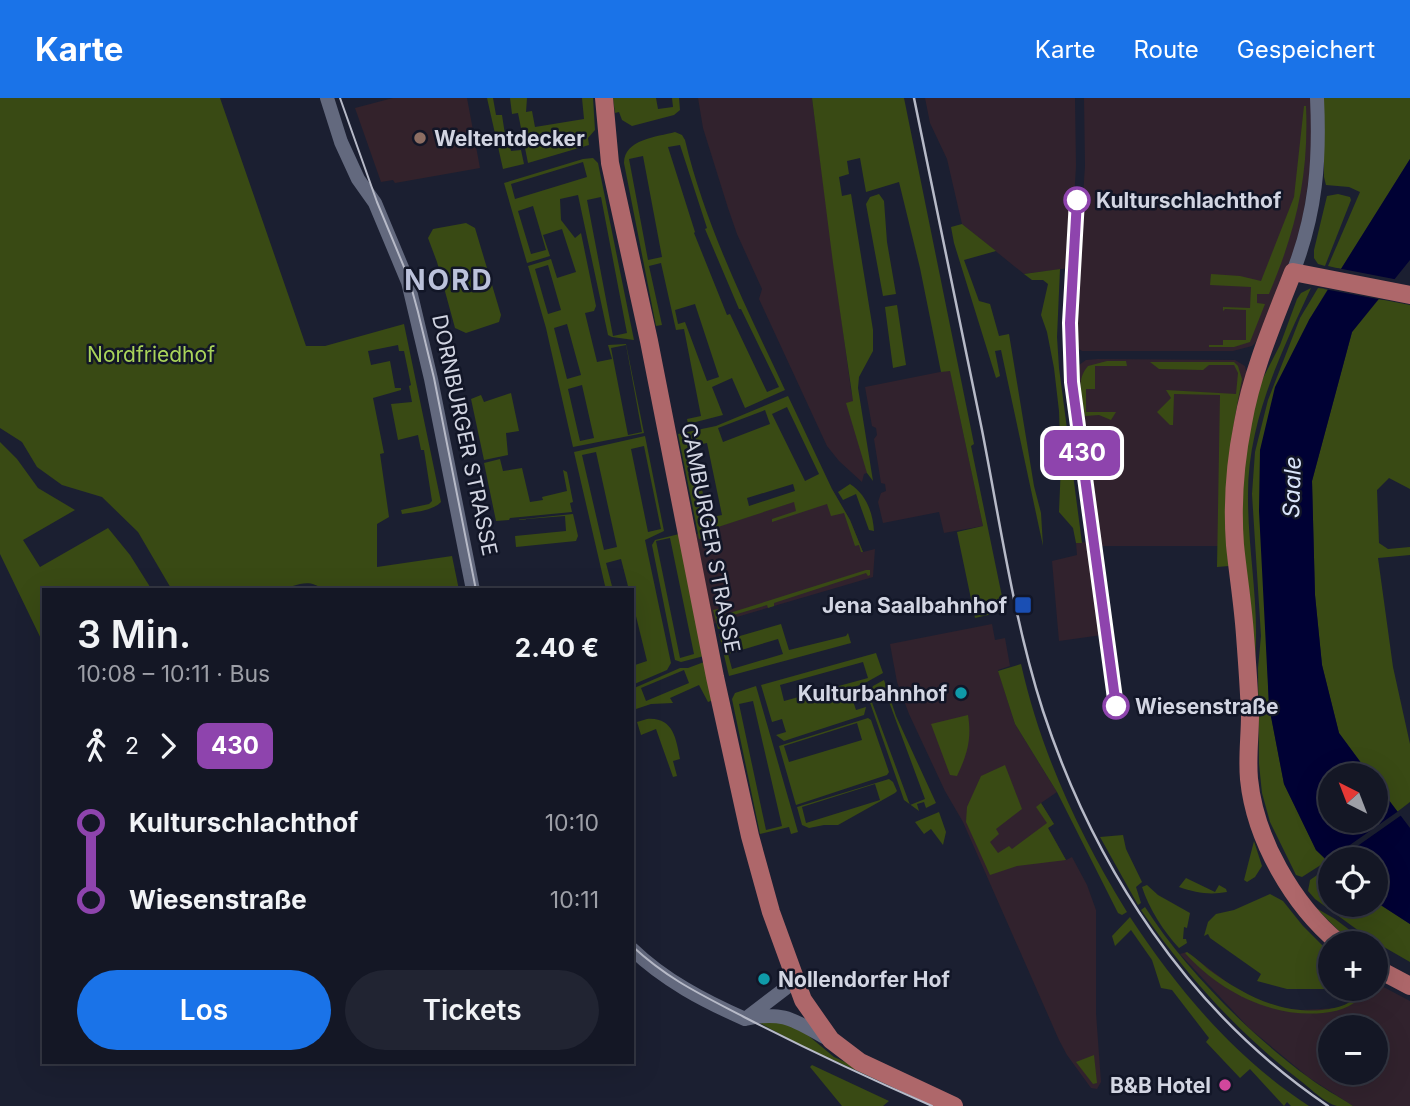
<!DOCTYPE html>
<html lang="de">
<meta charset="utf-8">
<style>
:root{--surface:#141725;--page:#212432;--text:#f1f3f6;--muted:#9d9fa7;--line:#333642;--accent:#1a73e8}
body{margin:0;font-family:Inter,sans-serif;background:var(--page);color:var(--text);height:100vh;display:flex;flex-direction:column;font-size:26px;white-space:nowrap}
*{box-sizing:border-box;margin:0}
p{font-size:23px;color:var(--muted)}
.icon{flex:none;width:38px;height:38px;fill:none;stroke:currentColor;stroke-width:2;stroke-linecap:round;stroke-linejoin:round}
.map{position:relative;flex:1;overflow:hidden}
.drawer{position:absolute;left:42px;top:490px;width:592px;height:476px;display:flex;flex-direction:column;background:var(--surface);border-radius:0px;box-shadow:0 7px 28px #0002,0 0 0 2px var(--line)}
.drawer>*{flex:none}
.badge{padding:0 14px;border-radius:10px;font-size:24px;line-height:46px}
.needle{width:46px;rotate:318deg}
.controls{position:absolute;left:1318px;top:665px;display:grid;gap:14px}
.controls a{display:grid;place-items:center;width:70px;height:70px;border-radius:50%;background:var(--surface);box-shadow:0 7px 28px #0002,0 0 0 2px var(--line);font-size:35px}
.map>.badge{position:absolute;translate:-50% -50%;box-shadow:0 0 0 4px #fff}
.legs{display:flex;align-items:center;gap:10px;height:77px;padding:0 35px;font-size:23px}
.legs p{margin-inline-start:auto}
.head{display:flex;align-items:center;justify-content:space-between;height:119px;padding:0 35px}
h1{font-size:38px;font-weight:600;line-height:52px}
.action{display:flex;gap:14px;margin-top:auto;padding:14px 35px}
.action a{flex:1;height:80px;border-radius:42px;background:var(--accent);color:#fff;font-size:28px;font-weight:600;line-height:80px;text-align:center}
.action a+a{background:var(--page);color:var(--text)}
ul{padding:0 35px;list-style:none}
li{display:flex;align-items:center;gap:24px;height:77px;font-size:26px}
li i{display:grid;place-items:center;width:10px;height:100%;margin:0 9px;background:currentColor}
li i::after{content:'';width:18px;height:18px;margin:-9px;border:5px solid;border-radius:50%;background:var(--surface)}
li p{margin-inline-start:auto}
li:first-child i{background:linear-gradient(#0000 50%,currentColor 0)}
li:last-child i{background:linear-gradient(currentColor 50%,#0000 0)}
header{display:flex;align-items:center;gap:42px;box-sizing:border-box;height:98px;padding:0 35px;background:var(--accent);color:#fff}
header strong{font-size:33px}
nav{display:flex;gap:38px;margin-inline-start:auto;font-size:24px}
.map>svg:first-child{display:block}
.commercial{fill:#31222d;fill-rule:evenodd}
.education{fill:#33222b}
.green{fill:#394a14;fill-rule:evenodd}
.water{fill:#000134}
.pier{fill:#1b1f31}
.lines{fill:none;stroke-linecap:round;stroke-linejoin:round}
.tertiary{stroke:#63697e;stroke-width:14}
.primary{stroke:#ae676a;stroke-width:18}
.tram{stroke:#b7bac8;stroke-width:2}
.rail{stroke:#b7bac8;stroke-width:2.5}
.line-1-casing{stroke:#fff;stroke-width:16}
.line-1{stroke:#8e44ad;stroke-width:10}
.education-dot{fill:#8d6e63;stroke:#121627;stroke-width:2.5}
.stop-1-dot{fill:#fff;stroke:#8e44ad;stroke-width:3.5}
.transit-dot{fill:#1a4fb4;stroke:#121627;stroke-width:2.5}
.culture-dot{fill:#0f9aa8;stroke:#121627;stroke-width:2.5}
.hotel-dot{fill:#d1479c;stroke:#121627;stroke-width:2.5}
.labels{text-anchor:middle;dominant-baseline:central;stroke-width:5;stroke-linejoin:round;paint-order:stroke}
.poi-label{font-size:21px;font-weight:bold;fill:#d2d5e2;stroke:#121627;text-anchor:end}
.stop-label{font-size:21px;font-weight:bold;fill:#d2d5e2;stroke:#121627;text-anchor:start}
.park-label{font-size:21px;fill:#a9d35a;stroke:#121627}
.street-label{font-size:21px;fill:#d2d5e2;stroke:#121627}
.water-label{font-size:23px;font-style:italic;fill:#dae5fa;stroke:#121627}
.district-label{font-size:28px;font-weight:bold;letter-spacing:2px;fill:#bcc2db;stroke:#121627}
</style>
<header>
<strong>Karte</strong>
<nav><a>Karte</a><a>Route</a><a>Gespeichert</a></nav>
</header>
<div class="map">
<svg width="1410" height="1008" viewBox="0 0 1410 1008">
<rect width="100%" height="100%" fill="#1b1f31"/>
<path class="commercial" d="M698,0H812L851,292L870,374L864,376L862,384L839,363L827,348L759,201L762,191L737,136L728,110L703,30Z
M925,0H1075L1076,68L1070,170L1024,176L962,126L947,61L930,25Z
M1084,0H1312L1313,51L1303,119L1294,152L1260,240L1252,248L1233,253H1082L1076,249L1074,242L1075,217L1085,68Z
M1098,261L1235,262L1245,268L1247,277L1231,448H1098L1076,281L1079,267L1086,262Z
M950,272L983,428L944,435L939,414L883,425L878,404L881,395L886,393L885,386L881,385L874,341L877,337L876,330L872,328L865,289Z
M832,391L850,422L863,454L875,451L873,479L713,526L696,436Z
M1090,444L1102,537L1059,543L1052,463L1077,457L1076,445Z
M992,526L995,542L1005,540L1010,568L998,572L1015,626L1057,694L1041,705L1054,726L1048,730L1066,762L1072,759L1087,787L1096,812V915L1101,984L1097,991L1091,990L1067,957L1059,942L963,724L945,693L909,616L897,584L890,546Z
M1187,854L1232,888L1260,903L1282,910L1301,912L1338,910L1354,902L1363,891H1376V885L1410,903V1008H1353L1308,979L1249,930L1180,856ZM1330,929H1376V975H1330Z"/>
<path class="education" d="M393,0H467L480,70L395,85L393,82L381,84L355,10Z"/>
<path class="green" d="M0,0H220L306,248H325L404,226L441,404C433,413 414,414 402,416L401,412L429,406L432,403L424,352H421L418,337L398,342L391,306L412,304L409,288L411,287L404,253H399L398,247L368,253L371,267L390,263L395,290H401V292L373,300L384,355L380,356L389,419L377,426V469L452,458L459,492H323C307,478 295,490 277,492L274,488L264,492H172L138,434L102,399L62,387L37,369L22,344L0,330Z
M487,0H493L496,17H502L506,43H509L511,53L521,52L524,66L503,71Z
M510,0H527L526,14L532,13L535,29L584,21L582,0H593L595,32L588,40L589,47L528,65L518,15L512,16Z
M613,0H656L658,11L673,9L672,0H679L680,12L674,17L632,28L622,22L619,14L615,15Z
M812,0H904L974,346L971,348L1005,513L975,520L957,434L983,428L950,273L941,274L920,170L899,84L866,94L860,60L847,63L849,76L839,79L842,98L851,96L873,232V253L859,279L858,290L873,383L867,375L846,305L853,303L833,165Z
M1324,0H1410V61L1341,171L1328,168L1360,94L1349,89L1326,87L1324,79Z
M1304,8H1306C1309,78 1296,132 1269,196H1257V205L1265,206L1250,244L1234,249H1209V247H1223V242H1246V212L1225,211L1223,213V209L1250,210L1251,189L1210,187L1211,176L1240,178L1261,183L1294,99Z
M675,34L682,37L685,42C706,130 747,211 785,292L745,310L732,280L712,289L723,317L688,326L687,321L701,318L684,231L676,232L661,165L649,168L662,227L656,228L624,65C624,41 657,39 675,34ZM680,47L707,130L705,131L739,211H741L779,289L767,294L730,216L727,217L694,135L695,134L668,49ZM643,58L662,159L648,162L629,61ZM695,206L719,279L707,283L685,224L678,226L675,212Z
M593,60L598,65L634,242L612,239L608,237L578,97L560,101L561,122L575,140L581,135L596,208L594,213L585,215L597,264L612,261L608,247L626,246L644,335L573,349L546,230L528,168L551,161L557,180L576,174L562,131L543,137L550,158L527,165L504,85L583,61ZM583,64L587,79L515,101L511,86ZM601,99L627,235L613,238L587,102ZM533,108L546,152L531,156L518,113ZM548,167L561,212L548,216L535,171ZM567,226L581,277L567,281L554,230ZM626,247L642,334L628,337L611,250ZM582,287L594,340L580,343L568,291Z
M879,96L884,103L887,144L896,196L883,198L866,106L870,99Z
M1338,96L1350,99L1351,102L1325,168L1318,166L1314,160V152L1327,98Z
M466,125L475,130L501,217L499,224L466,235L455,230L437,164L428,140L433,131Z
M962,126L996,153L964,162L979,203L990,206L999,238L1009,236L1034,388L1041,415L1043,448L1001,252L995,253L1000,278L996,280L954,145L951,129Z
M1060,171L1057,239L1059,270L1082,445H1076L1073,430L1059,414L1061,366L1059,313L1054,270L1047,234L1041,217L1048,186L1043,182H1032L1024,176Z
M1311,190C1280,257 1247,325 1248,400C1248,457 1261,514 1254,571L1240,444L1243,357L1259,288L1280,247L1297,201L1301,195Z
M1318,190L1328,191L1309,222L1266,527L1269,608L1284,686L1316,752L1327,763L1302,779L1296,777L1270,724L1262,695L1259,666L1258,570L1261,538L1252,396L1255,354L1268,302L1300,220Z
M1379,201L1410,207V391L1389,380L1377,392L1379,445L1388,451L1410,449V457L1378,460L1393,569L1410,646V704L1397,714L1376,685V677H1370L1339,635L1322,567L1315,497L1312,383L1352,234Z
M897,207L906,267L893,270L885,209Z
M1107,263H1126L1127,268H1095V291H1086V314H1116L1111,322L1099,317L1085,318C1082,300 1075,283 1088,268Z
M1150,264H1234L1238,268L1242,281C1230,343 1220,405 1229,468L1217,469L1220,297L1174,296L1173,327H1170L1157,314L1171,300L1166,292L1236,296L1238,275L1234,267H1209L1203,272L1159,271Z
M511,295L519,333L506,335L508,357L484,362L471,301L481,297L484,304Z
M788,298L832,391L850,422L863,454H861L859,447L855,448L844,415L831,418L827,406L772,424V421L796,413L794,404L709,432L710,439L699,441L678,336L716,328ZM787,309L819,376L805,383L772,316ZM765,312L770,326L723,344L718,330ZM707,345L722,417L708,420L693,348ZM793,386L795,393L749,408L747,400Z
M645,338L664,433L645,442L671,565L667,572L632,587V568L647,563L632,502V492H629L621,461L606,465L613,492H606L574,354ZM644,348L661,431L648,434L631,351ZM596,354L617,449L604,452L582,357Z
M0,344L17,361L38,390L75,412L23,442L40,469L108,430L130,457L152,492H44V547L0,456Z
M500,361L503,373L522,370L530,404L543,402L542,399L567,393L563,372L567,374L573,404L570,405L572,414L510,420L509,422L496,423L484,365Z
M850,386C866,396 873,415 874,433L869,432L856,396L843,402L838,394Z
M573,416L578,438L576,443L516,449L515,438L566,433L565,418L514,422Z
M679,436L704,558L681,564L675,562L652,447L655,442ZM670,440L694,556L680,560L656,443Z
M866,472H870V477L868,478L866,475L774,505V508L768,510L767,507L720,521L722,530L718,531L713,512L718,511L720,518Z
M781,526L789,552L846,538L848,535L851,545L729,578L719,536L724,535L726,542ZM778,541L783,556L732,571L728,556Z
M876,555L883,575L865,585L849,591L856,612L866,609L864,617L784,643L776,637L786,634L782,621L772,624L761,587ZM863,564L868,580L784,603L780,587Z
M704,564L716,601L708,604L699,587L670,600L673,605L651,606L636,611L632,591L680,570H688ZM684,572L689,585L646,603L641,590Z
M1021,566C1041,655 1079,736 1127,814L1122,817L1118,815L1057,694L1015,626L998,573Z
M884,582L896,618L936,705L926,710L924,704L917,706L919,713L904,702L868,599L873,588ZM885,593L925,701L910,707L870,599Z
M756,588L798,734L791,736L789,729L760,736L732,601L735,595ZM753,603L782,728L766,732L739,606Z
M968,617C972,641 967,657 957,678L950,677L931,626Z
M868,620L871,622L889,674L887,677L796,707L779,648ZM857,625L862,642L789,664L784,648Z
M647,621C673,619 676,640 680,661L673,663L677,678L673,679L656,631L641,637L637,624Z
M1005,667L1022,711L996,731L999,736L990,744L998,755L1009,748L1012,751L1047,725L1036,709L1041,705L1054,726L1048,730L1066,762L1017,768L990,777L966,724L967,709L981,678Z
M889,681L893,684L897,693L895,695L838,727H824L809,730L802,727L797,709ZM875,686L880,702L806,725L802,709Z
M939,714L946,734L943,747L931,731L924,736L915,724Z
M1123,737L1126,751L1142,784L1136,789L1141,805L1138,807L1100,739Z
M1254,743L1262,768L1255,779L1247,784L1244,782Z
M1330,768V807H1376V804L1410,826V864L1370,841L1315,801L1308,793L1310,782Z
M1186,780L1215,794L1219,787L1226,791L1227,794C1210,797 1196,795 1179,789Z
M1147,787L1158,797L1190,815L1187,830L1184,829L1183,841H1186L1187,845L1179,850C1164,834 1149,811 1142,789Z
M1270,796L1283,803L1303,828L1330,855L1331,891H1287L1257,883L1261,876L1210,840L1208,836L1204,838L1208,824L1216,816L1234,812Z
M1145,809C1183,869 1250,937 1308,979C1322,990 1338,998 1353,1008C1348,1008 1342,1008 1337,1008C1325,1005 1311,991 1302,984C1238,935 1186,877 1141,812Z
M1316,810L1335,821L1367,845H1351Z
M1130,819C1178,892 1235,960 1309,1008H1291L1287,1004L1284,1008L1250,971L1240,980L1206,944L1209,940L1172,892L1161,890L1152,862L1131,832L1115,848L1112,838Z
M1187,854C1195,859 1201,865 1208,871C1242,896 1279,916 1322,912C1339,910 1354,906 1363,891H1368C1357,907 1342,913 1323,915C1271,920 1219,893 1185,855Z
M773,920L804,934L834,959L908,992L907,995L806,950L756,923Z
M1094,957L1097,985L1093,986L1076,964Z
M812,967L889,1003L883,1008H842L810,969Z"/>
<path class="water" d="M1410,61V162L1352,234L1312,383L1315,497L1322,567L1339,635L1370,677H1330V723H1376V685L1410,730V826L1376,804V761H1330V765L1316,752L1284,686L1269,608L1259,413L1260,352L1275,289L1309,222Z"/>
<path class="pier" d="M1337,170L1399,182L1383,202L1324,191Z
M1400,712L1403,716L1339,761H1330V768L1324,765Z"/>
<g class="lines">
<path class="tertiary" d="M327,0L341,44L358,81L375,105L408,184L431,281L473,492
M1293,174C1316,115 1320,63 1317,0
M632,851C664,882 704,903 745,921
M749,918L795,883
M745,921C784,912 795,923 828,941"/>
<path class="primary" d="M604,0L610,65L649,243L715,579L750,738L771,814L803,902L831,942L860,964L954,1008
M1339,845C1293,807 1255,741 1249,681C1247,660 1250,638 1250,617C1249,591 1247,563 1245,537C1243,507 1238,477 1235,447C1232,407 1235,365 1243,325C1252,273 1274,223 1293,174L1410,197
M1376,870L1410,888"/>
<path class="tram" d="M340,0L377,104L409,181L418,214L434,280L476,492
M632,848C669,882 700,896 744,919C806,951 868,980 932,1008"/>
<path class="rail" d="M914,0C936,111 960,221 982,332C1000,424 1014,523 1043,613C1095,771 1189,914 1328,1008"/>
</g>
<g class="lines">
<defs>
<path id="line-1" d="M1077,102L1070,225L1072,284L1116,608"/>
</defs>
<use href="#line-1" class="line-1-casing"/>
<use href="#line-1" class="line-1"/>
</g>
<circle class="education-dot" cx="420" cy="40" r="7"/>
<g class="stop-1-dot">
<circle cx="1077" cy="102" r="12"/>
<circle cx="1116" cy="608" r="12"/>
</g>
<rect class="transit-dot" x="1014" y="498" width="18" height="18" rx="3.5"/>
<g class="culture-dot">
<circle cx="961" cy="595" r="7"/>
<circle cx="764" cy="881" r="7"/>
</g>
<circle class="hotel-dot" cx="1225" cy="987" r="7"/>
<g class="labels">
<g class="poi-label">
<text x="434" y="40" text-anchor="start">Weltentdecker</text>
<text x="1007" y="507">Jena Saalbahnhof</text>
<text x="947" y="595">Kulturbahnhof</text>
<text x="778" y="881" text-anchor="start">Nollendorfer Hof</text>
<text x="1211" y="987">B&amp;B Hotel</text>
</g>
<g class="stop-label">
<text x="1096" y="102">Kulturschlachthof</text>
<text x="1135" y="608">Wiesenstraße</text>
</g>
<g class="park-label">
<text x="151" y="256">Nordfriedhof</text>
</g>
<g class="street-label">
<text transform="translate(465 337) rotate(78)">DORNBURGER STRASSE</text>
<text transform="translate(711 440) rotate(79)">CAMBURGER STRASSE</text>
</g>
<g class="water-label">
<text transform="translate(1292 389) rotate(-88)">Saale</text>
</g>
<g class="district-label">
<text x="449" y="182">NORD</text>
</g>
</g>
</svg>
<div class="controls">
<a><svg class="needle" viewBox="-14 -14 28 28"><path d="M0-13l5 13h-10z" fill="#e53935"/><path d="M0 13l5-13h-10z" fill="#9d9fa7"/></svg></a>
<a><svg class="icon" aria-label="locate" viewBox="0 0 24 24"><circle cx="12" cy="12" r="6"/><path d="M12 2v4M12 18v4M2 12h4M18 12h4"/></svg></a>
<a>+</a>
<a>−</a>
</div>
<b class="badge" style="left:1082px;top:355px;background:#8e44ad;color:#fff">430</b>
<section class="drawer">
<div class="head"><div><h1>3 Min.</h1><p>10:08 – 10:11 · Bus</p></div><b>2.40 €</b></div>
<div class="legs"><svg class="icon" aria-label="walk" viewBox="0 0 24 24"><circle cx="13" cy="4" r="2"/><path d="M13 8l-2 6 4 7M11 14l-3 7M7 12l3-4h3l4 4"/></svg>2<svg class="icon" aria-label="forward" viewBox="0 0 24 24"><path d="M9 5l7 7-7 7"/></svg><b class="badge" style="background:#8e44ad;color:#fff">430</b></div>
<ul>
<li><i style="color:#8e44ad"></i><b>Kulturschlachthof</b><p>10:10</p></li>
<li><i style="color:#8e44ad"></i><b>Wiesenstraße</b><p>10:11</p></li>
</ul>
<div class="action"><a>Los</a><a>Tickets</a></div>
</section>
</div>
